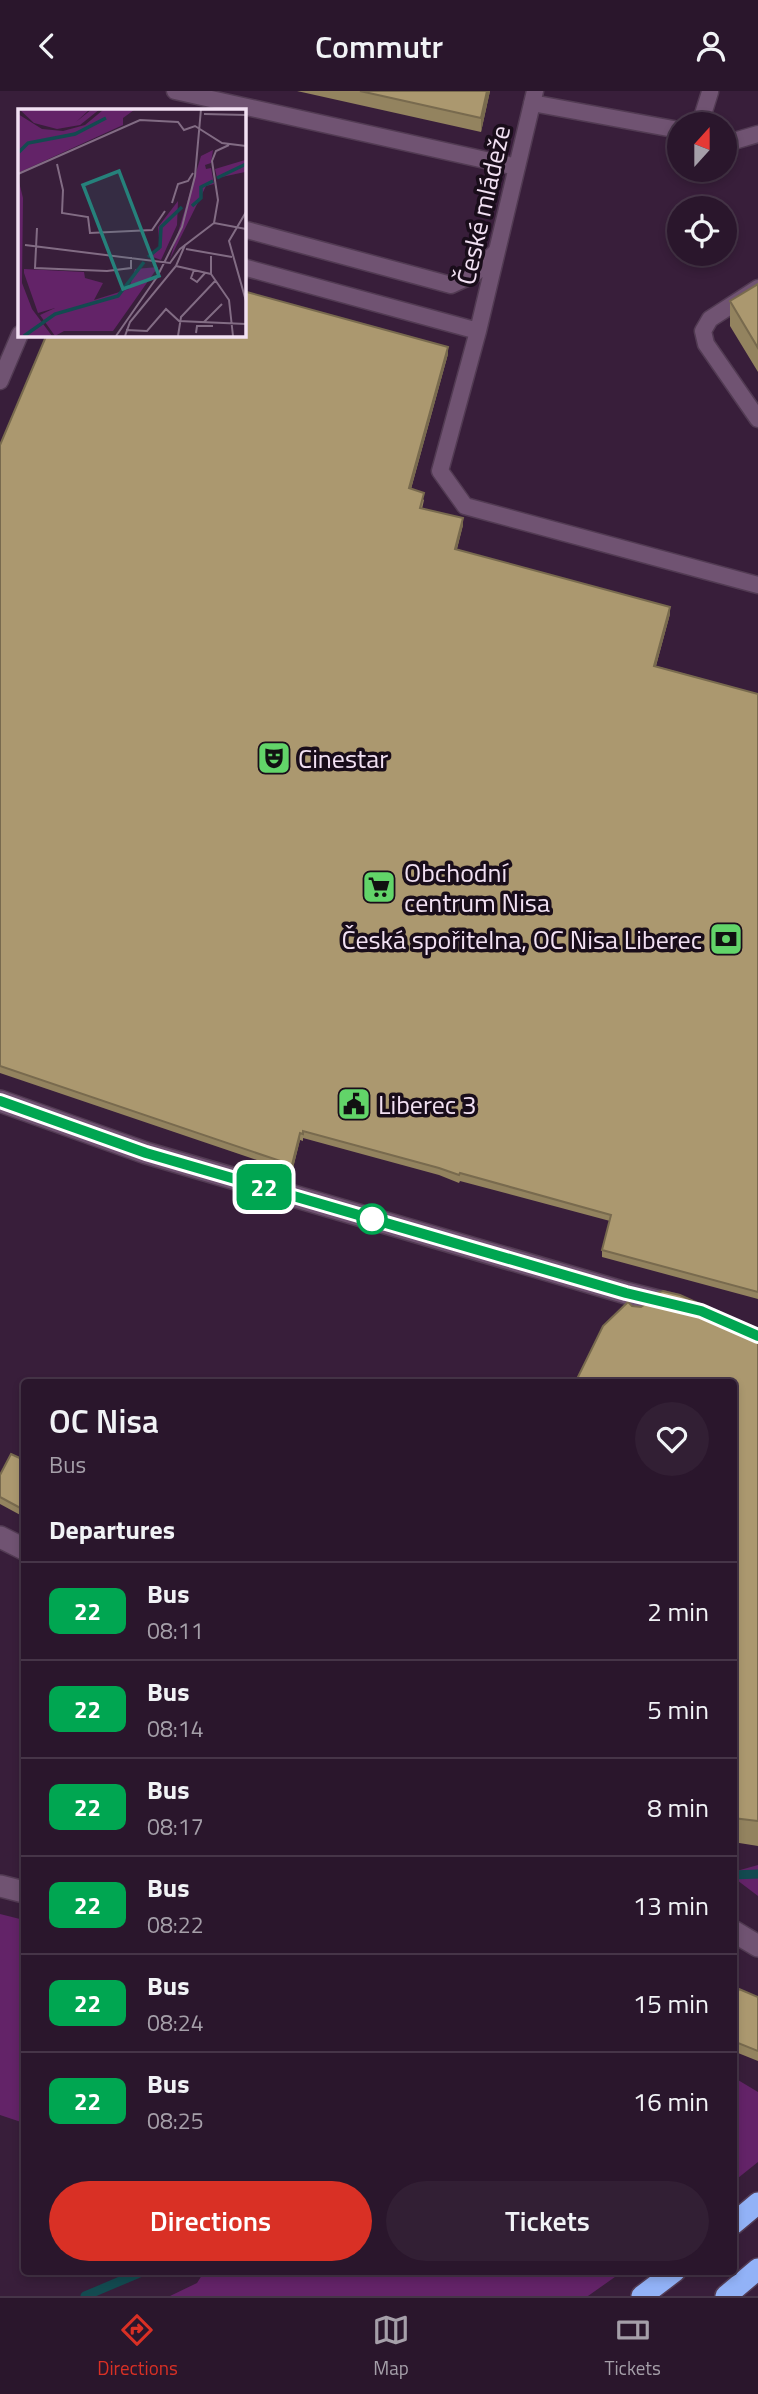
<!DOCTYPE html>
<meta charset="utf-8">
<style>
:root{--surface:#2a162c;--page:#321f34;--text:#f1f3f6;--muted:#a59fa9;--line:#463548;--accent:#d93025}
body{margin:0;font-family:"Titillium Web",sans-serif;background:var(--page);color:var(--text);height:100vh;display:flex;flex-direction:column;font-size:26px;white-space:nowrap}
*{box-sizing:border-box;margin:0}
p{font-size:23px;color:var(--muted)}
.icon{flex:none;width:38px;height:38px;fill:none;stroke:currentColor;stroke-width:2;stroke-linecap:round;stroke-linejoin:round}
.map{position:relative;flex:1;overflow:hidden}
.side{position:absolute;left:21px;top:1288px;width:716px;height:896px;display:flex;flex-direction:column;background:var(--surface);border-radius:7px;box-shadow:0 4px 10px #0003,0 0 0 2px var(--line)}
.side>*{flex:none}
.badge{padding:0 14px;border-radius:10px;font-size:24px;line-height:46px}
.needle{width:46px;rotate:21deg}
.controls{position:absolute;left:667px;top:21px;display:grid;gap:14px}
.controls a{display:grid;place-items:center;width:70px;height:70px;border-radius:50%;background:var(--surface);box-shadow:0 4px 10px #0003,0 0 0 2px var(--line);font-size:35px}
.map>.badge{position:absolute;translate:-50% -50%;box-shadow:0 0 0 4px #fff}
h2{padding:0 28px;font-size:26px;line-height:63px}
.round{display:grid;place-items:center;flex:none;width:74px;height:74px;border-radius:37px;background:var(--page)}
.headline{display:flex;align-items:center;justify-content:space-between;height:119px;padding:0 28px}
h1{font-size:33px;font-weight:600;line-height:52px}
.button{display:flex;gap:14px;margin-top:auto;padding:14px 28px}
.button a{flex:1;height:80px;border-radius:42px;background:var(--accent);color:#fff;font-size:28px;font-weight:600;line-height:80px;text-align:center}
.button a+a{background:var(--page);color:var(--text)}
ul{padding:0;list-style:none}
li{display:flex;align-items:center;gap:21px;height:98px;padding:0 28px;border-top:2px solid var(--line)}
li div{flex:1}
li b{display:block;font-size:26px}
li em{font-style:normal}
li .badge{min-width:77px;font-weight:700;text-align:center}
header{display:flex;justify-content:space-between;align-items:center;height:91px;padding:0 28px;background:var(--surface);font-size:32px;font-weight:600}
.tabs{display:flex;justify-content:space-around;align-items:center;height:98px;border-top:2px solid var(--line);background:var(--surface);font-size:19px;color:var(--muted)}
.tabs a{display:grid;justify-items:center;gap:4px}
.tabs .active{color:var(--accent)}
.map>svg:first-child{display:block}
.green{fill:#632368}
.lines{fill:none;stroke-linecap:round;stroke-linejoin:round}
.stream{stroke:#134a50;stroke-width:9}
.lane-casing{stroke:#523b53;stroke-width:19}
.street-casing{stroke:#523b53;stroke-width:24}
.highway-casing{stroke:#523b53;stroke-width:24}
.lane{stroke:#705372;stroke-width:16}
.street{stroke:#705372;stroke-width:21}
.highway{stroke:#92b2f7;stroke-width:21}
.wall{fill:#93835f}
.shaded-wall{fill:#786a4e}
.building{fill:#ab986f;stroke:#786a4e;stroke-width:2}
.line-casing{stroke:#fff;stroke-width:16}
.line{stroke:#00a651;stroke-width:10}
.stop-dot{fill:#fff;stroke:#00a651;stroke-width:3.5}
.labels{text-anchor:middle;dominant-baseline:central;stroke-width:7;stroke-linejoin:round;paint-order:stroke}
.street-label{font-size:26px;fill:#f2e1f3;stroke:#190d1a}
.poi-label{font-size:26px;fill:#f2e1f3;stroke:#190d1a;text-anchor:start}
.inset-river{fill:none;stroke:#134a50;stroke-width:3.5}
.inset-road{fill:none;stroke:#826c84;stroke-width:2}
.view{fill:#26817b;fill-opacity:0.15;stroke:#26817b;stroke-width:3.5}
.inset-edge{fill:none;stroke:#f2e1f3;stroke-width:3.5}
</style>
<header><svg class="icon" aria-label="back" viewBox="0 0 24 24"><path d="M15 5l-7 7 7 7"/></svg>Commutr<svg class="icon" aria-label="person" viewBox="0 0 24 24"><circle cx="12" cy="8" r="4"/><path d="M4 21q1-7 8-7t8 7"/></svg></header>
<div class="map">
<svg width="758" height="2205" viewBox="0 0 758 2205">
<rect width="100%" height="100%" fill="#381e3a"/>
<path class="green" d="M758,1774V1805L733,1786V1781Z
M0,1823L24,1829V2032L0,2024Z
M733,1986L758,2001V2071L733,2091Z
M204,2181V2180L622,2181L588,2205H170L197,2192Z"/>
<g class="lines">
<path class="stream" d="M733,1784L758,1783
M85,2205L144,2180"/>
<defs>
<path id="lane" d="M175,0L517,76
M535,0L478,240L440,380L465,415L758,494
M532,12L679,39
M700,33L710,1
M724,48L734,50L758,43
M243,138L451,194L473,184L496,161
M243,176L478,240
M758,197L710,228L703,240L706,253L758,328
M0,290L20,243"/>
<path id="street" d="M0,1010L146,1062L626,1202L674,1214
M0,1446L24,1458
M0,1795L24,1801
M733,1840L758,1855"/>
<path id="highway" d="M733,2133L758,2112
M642,2205L675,2180
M726,2205L758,2178"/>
</defs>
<use href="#lane" class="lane-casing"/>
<use href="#street" class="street-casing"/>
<use href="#highway" class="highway-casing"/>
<use href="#lane" class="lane"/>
<use href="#street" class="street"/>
<use href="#highway" class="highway"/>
</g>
<path class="wall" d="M297,0H490L481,41Z
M758,193V281L730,235V210Z
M448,263L411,398L424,409L422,418L463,434L457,458L670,523L656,575L758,603V1208L602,1166V1159L610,1130L460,1090L459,1092L439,1084L303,1047V1050L300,1049L292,1081L0,982V354Z
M632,1215L758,1239V1755L733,1751V1292Z
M24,1369V1426L0,1413V1384Z
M758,1906V1970L733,1960V1912Z"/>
<path class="shaded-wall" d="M487,0H490L481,41V27Z
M448,256V263L409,405V397Z
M463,427V434L455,465V458Z
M670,516V523L654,582V575Z
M300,1042V1049L292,1081V1074Z"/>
<path class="building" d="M360,0H487L481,27Z
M758,193V257L730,210Z
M243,200L448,256L409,397L424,402L420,417L463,427L455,458L670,516L654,575L758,603V1201L602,1159L611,1124L460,1082L459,1084L439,1077L303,1040V1043L300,1042L292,1074L0,975V354L47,243H243Z
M663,1200L680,1204L758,1239V1730L733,1727V1292H575L603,1235L628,1211L632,1215L641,1216L647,1212L648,1204Z
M11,1363L24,1369V1419L0,1406V1384Z
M739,1898L758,1906V1960L733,1950V1912Z"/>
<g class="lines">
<defs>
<path id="line" d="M0,1010L146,1062L626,1202L701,1220L758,1245"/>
</defs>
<use href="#line" class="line-casing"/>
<use href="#line" class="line"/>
</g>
<defs>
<symbol id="theatre-square" viewBox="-11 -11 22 22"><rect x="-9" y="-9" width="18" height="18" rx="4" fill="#62d469" stroke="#190d1a"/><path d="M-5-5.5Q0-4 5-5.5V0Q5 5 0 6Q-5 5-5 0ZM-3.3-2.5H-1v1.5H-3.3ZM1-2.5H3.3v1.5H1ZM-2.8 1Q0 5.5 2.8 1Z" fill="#111"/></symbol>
<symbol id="supermarket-square" viewBox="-11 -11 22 22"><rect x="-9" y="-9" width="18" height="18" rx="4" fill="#62d469" stroke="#190d1a"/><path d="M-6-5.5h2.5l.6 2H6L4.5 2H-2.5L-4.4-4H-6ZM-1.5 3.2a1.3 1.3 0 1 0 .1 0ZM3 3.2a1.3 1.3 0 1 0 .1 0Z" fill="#111"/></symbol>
<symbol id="bank-square" viewBox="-11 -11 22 22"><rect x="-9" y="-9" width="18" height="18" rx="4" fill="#62d469" stroke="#190d1a"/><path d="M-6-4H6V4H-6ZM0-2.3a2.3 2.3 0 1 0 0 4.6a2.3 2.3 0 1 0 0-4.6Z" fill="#111"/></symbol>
<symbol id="civic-square" viewBox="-11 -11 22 22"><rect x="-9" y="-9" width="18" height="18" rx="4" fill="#62d469" stroke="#190d1a"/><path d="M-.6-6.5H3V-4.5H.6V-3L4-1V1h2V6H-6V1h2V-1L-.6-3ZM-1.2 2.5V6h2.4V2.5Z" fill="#111"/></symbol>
</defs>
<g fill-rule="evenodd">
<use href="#theatre-square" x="255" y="648" width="38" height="38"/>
<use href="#supermarket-square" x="360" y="777" width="38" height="38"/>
<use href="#bank-square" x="707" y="829" width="38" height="38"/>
<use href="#civic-square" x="335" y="994" width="38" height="38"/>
</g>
<circle class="stop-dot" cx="372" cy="1128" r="14"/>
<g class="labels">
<g class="street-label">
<text transform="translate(483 114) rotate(-77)">České mládeže</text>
</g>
<g class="poi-label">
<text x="298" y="667">Cinestar</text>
<text x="404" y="781">Obchodní<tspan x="404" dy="30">centrum Nisa</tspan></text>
<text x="702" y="848" text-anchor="end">Česká spořitelna, OC Nisa Liberec</text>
<text x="378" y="1013">Liberec 3</text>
</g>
</g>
<g transform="translate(18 18)">
<rect width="228" height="228" fill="#381e3a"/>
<path d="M1,0H72L58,13L74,0H82L62,16L39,20L16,14ZM85,1H116L105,9V16L2,63L0,5L24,20L45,22L67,16ZM195,41L193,54L187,56L188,60L193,59L196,75L188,77L152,150L183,47ZM227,51V63L199,69L197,60ZM0,69L5,89L4,174L14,200L34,227H0ZM160,92L159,116L143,151L132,147L142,140L140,118ZM140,158L95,222H46L37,227L22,206L37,199L20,204L6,164V160L66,163L67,169L85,174L76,191L111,180L117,160Z" fill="#632368"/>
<path class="inset-river" d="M1,43L10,34L57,25L88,9M199,69L228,55M174,97L183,89V78L195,72M130,148L142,138L143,118L164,98M6,227L37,205L100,187L126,153"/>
<path class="inset-road" d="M186,5L228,6M211,36L198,42L194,52L200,91L196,114L228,120M39,55L45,81L44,104L70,108L72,124L134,121L147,102M0,65L122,11L160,13L166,21L177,17L204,34L228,37M154,94L160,75L170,72L175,64M228,103L211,132L228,192M19,119L17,159L89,162L113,159V148M7,136L152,154L162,140L196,114M168,140L214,148M193,147V165L211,191L215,227M158,157L193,165M176,161L173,169L179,173L187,164M186,213L204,195M108,221L129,222L148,200L161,212L228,215M178,224L179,217H195M98,227L139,168L164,118L177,67L183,0M107,227L112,213L158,157L167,136M160,227L163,208L198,171"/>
<path class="view" d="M101,62L141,167L105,180L65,76Z"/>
<rect width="228" height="228" class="inset-edge"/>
</g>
</svg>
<div class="controls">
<a><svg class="needle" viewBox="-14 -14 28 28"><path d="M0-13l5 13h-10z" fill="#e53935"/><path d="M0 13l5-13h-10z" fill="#a59fa9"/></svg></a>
<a><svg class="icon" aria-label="locate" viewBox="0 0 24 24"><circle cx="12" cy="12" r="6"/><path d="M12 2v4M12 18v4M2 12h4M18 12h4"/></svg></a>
</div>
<b class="badge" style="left:264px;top:1096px;background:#00a651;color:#fff">22</b>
<section class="side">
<div class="headline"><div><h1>OC Nisa</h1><p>Bus</p></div><a class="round"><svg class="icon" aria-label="heart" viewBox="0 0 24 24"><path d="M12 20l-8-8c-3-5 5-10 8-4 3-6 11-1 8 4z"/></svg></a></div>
<h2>Departures</h2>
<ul>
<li><span class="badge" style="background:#00a651;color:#fff">22</span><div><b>Bus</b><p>08:11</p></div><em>2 min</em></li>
<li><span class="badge" style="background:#00a651;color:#fff">22</span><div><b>Bus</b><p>08:14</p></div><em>5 min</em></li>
<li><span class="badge" style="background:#00a651;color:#fff">22</span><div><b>Bus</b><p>08:17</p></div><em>8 min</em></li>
<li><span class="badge" style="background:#00a651;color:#fff">22</span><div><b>Bus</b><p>08:22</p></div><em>13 min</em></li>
<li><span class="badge" style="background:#00a651;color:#fff">22</span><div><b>Bus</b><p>08:24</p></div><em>15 min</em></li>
<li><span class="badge" style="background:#00a651;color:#fff">22</span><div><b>Bus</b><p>08:25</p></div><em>16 min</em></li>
</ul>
<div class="button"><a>Directions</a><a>Tickets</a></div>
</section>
</div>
<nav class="tabs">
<a class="active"><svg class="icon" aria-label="directions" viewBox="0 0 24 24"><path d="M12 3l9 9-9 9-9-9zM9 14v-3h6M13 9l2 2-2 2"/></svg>Directions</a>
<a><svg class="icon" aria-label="map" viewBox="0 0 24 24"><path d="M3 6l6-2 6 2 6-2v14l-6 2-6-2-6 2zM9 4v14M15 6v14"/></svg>Map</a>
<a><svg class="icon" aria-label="tickets" viewBox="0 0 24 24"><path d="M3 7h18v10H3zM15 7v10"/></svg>Tickets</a>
</nav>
